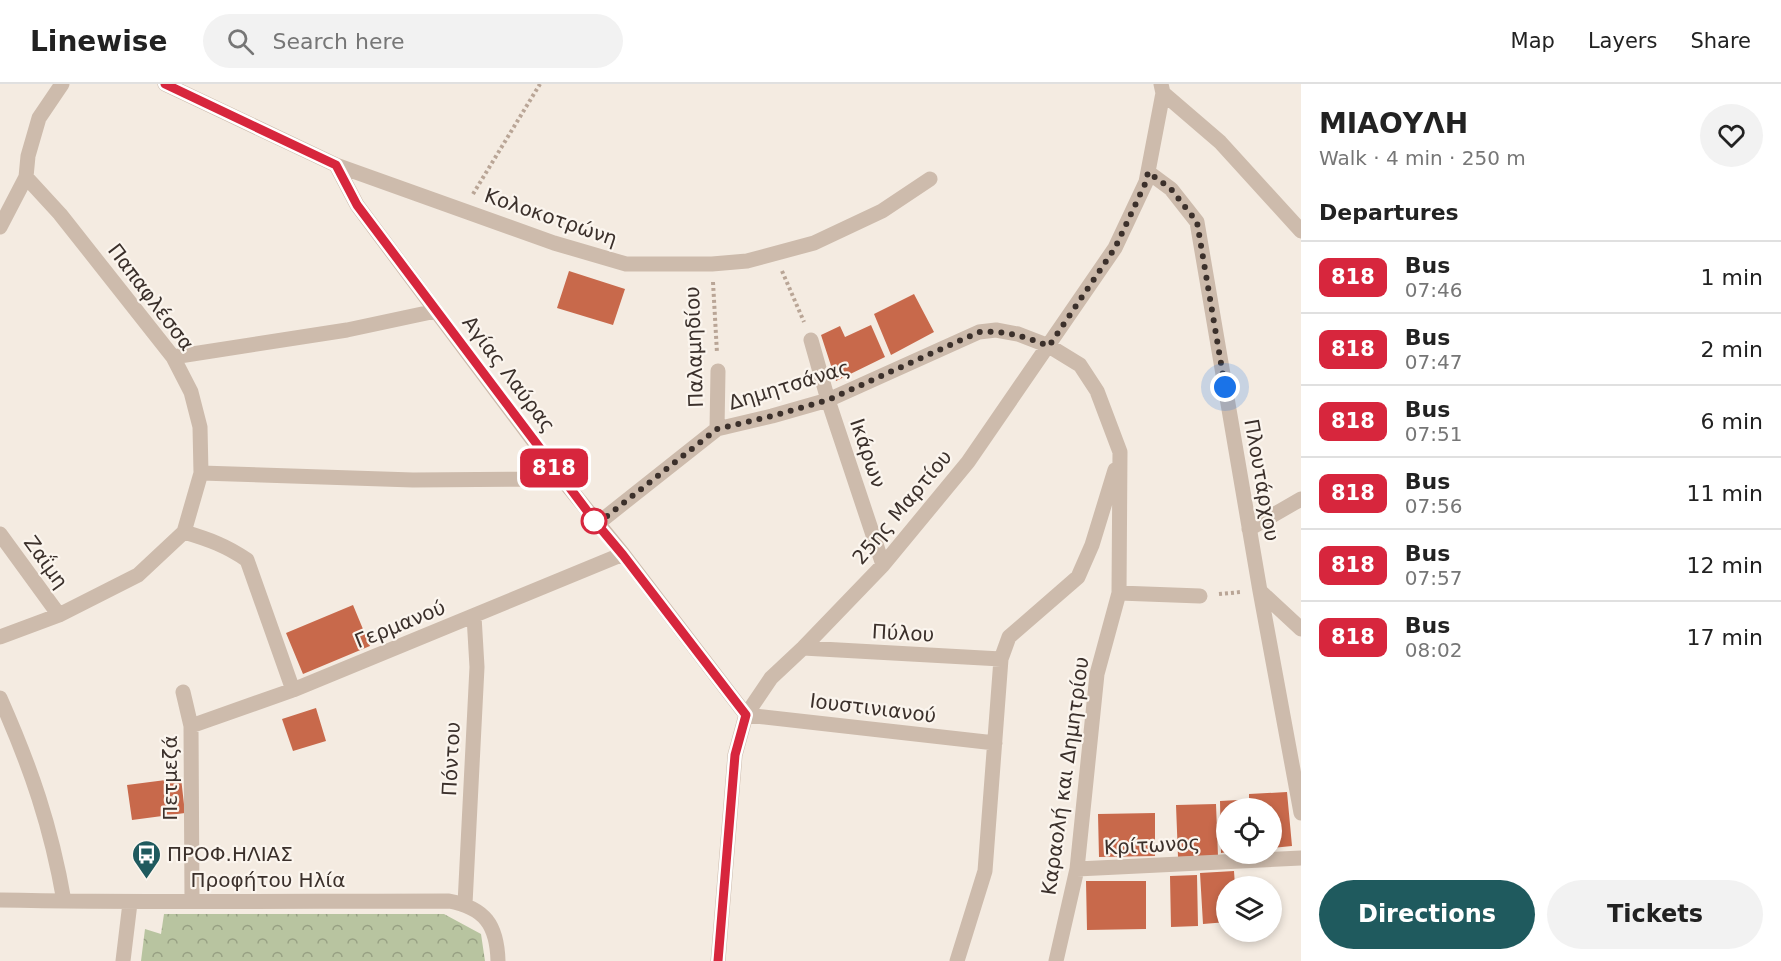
<!DOCTYPE html>
<meta charset="utf-8">
<style>
:root{--surface:#fff;--page:#f2f2f2;--text:#222;--muted:#767676;--line:#e0e0e0;--accent:#1f5a5e}
body{margin:0;font-family:"DejaVu Sans",sans-serif;background:var(--page);color:var(--text);height:100vh;display:flex;flex-direction:column;font-size:22px;white-space:nowrap}
*{box-sizing:border-box;margin:0}
p{font-size:20px;color:var(--muted)}
.icon{flex:none;width:33px;height:33px;fill:none;stroke:currentColor;stroke-width:2;stroke-linecap:round;stroke-linejoin:round}
.map{position:relative;flex:1;overflow:hidden}
.side{display:flex;flex-direction:column;background:var(--surface);width:480px}
.side>*{flex:none}
.badge{padding:0 12px;border-radius:9px;font-size:21px;line-height:39px}
.tools{position:absolute;left:1216px;top:714px;display:grid;gap:12px}
.tools a{display:grid;place-items:center;width:66px;height:66px;border-radius:50%;background:var(--surface);box-shadow:0 3px 9px #0003;font-size:30px}
.you{position:absolute;width:30px;height:30px;margin:-15px;border:4px solid #fff;border-radius:50%;background:#1a73e8;box-shadow:0 0 0 9px #1a73e833}
.map>.badge{position:absolute;translate:-50% -50%;box-shadow:0 0 0 3px #fff}
h2{padding:0 18px;font-size:22px;line-height:54px}
.round{display:grid;place-items:center;flex:none;width:63px;height:63px;border-radius:32px;background:var(--page)}
.overview{display:flex;align-items:center;justify-content:space-between;height:102px;padding:0 18px}
h1{font-size:28px;font-weight:700;line-height:45px}
.cta{display:flex;gap:12px;margin-top:auto;padding:12px 18px}
.cta a{flex:1;height:69px;border-radius:36px;background:var(--accent);color:#fff;font-size:24px;font-weight:700;line-height:69px;text-align:center}
.cta a+a{background:var(--page);color:var(--text)}
ul{padding:0;list-style:none}
li{display:flex;align-items:center;gap:18px;height:72px;padding:0 18px;border-top:2px solid var(--line)}
li div{flex:1}
li b{display:block;font-size:22px}
li em{font-style:normal}
li .badge{min-width:66px;font-weight:700;text-align:center}
header{display:flex;align-items:center;gap:36px;box-sizing:border-box;height:84px;padding:0 30px;background:var(--surface);border-bottom:2px solid var(--line)}
header strong{font-size:28px}
nav{display:flex;gap:33px;margin-inline-start:auto;font-size:21px}
.search{width:420px;height:54px;background:var(--page);display:flex;align-items:center;gap:15px;box-sizing:border-box;padding:0 21px;border-radius:33px;color:var(--muted);font-size:22px}
main{display:flex;flex:1;min-height:0}
.map>svg:first-child{display:block}
.park{fill:url(#park-crowns)}
.building{fill:#c8694b}
.lines{fill:none;stroke-linecap:round;stroke-linejoin:round}
.path{stroke:#b9a596;stroke-width:4;stroke-dasharray:3 3;stroke-linecap:butt}
.minor{stroke:#cdbbac;stroke-width:15}
.line-casing{stroke:#fff;stroke-width:14}
.line{stroke:#d7263d;stroke-width:9}
.walk{stroke:#3b302b;stroke-width:6;stroke-dasharray:0 10.8}
.stop-dot{fill:#fff;stroke:#d7263d;stroke-width:3}
.labels{text-anchor:middle;dominant-baseline:central;stroke-width:4.5;stroke-linejoin:round;paint-order:stroke}
.street-label{font-size:20px;fill:#3b302b;stroke:#fbf5ee}
.poi-label{font-size:20px;fill:#3b302b;stroke:#fbf5ee;text-anchor:start}
</style>
<header>
<strong>Linewise</strong>
<div class="search"><svg class="icon" aria-label="search" viewBox="0 0 24 24"><circle cx="10" cy="10" r="6"/><path d="M15 15l6 6"/></svg>Search here</div>
<nav><a>Map</a><a>Layers</a><a>Share</a></nav>
</header>
<main>
<div class="map">
<svg width="1301" height="877" viewBox="0 0 1301 877">
<defs>
<pattern id="park-crowns" width="20" height="18" patternUnits="userSpaceOnUse" patternTransform="scale(1.5)"><rect width="20" height="18" fill="#b8c4a0"/><path d="M2 6a3 3 0 1 1 6 0M12 15a3 3 0 1 1 6 0" fill="none" stroke="#97a083"/></pattern>
</defs>
<rect width="100%" height="100%" fill="#f4ebe1"/>
<path class="park" d="M164,830H444L481,850L485,877H141L145,845L161,850Z"/>
<path class="building" d="M569,187L625,205L613,241L557,224Z
M914,210L934,248L891,271L874,230Z
M871,241L885,273L836,297L821,251L840,242L845,253Z
M353,521L370,562L303,590L286,549Z
M316,624L326,657L293,667L282,635Z
M181,694L185,729L132,736L127,701Z
M1287,708L1292,762L1272,764V724H1249V710Z
M1238,716L1239,724H1227V768L1221,769L1220,717Z
M1216,720L1218,772L1178,773L1176,721Z
M1155,729V772L1099,773L1098,730Z
M1234,787L1235,802H1227V838L1203,840L1200,789Z
M1197,791L1198,842L1171,843L1170,792Z
M1086,797H1146V845L1087,846Z"/>
<g class="lines">
<path class="path" d="M473,110L540,0
M782,187L804,238
M713,198L717,269
M1219,510L1241,508"/>
<path class="minor" d="M165,0L336,81L554,159L626,180H712L747,177L814,159L882,127L930,95
M1163,9L1220,58L1301,147
M336,81L357,121L436,227L562,395L623,470L746,631
M1148,88L1171,105L1197,138L1260,507L1301,729
M0,143L26,93L28,72L39,34L62,0
M811,256L828,316L883,481
M173,273L347,246L436,227
M717,345L718,287
M201,389L413,396L562,395
M597,440L717,345L772,332L828,316L979,248L996,246L1018,250L1049,262L1080,281L1097,307L1120,368L1119,509L1097,590L1077,785L1056,877
M1249,445L1301,415
M184,448C208,455 227,462 247,476L293,606
M0,450L59,531
M1260,507L1301,545
M1119,509L1200,512
M0,553L59,531L138,491L184,448L201,389L200,343L191,308L173,273L60,130L26,93
M803,564L1001,575
M183,608L191,642L192,817
M0,614C31,684 51,742 64,817
M746,631L995,659
M191,642L293,606L623,470
M1077,785L1301,774
M0,816C150,819 299,817 449,817C485,824 497,841 498,877
M465,820L477,583L474,532
M123,877L130,819
M718,877L735,671L746,631L771,594L803,564L883,481L968,378L1115,164L1146,98L1163,9L1161,0
M957,877L985,787L1001,575L1009,553L1078,493L1092,461L1115,386"/>
</g>
<g class="lines">
<defs>
<path id="line" d="M165,0L336,81L357,121L597,440L623,471L746,631L735,671L718,877"/>
</defs>
<use href="#line" class="line-casing"/>
<use href="#line" class="line"/>
<path class="walk" d="M594,437L593,435L597,440L717,345L772,332L828,316L979,248C1005,246 1025,253 1049,262L1115,164L1146,98L1148,88L1171,105L1197,138L1225,303"/>
</g>
<defs>
<symbol id="bus-pin" viewBox="-11 -11 22 30"><path d="M0 17L-7.5 6A9.5 9.5 0 1 1 7.5 6Z" fill="#1f5a5e" stroke="#fbf5ee"/><path d="M-5-6H5V4H4V6H2V4H-2V6H-4V4H-5ZM-3.5-4V0h7V-4ZM-3.5 1.2v1.5H-2V1.2ZM2 1.2v1.5H3.5V1.2Z" fill="#fff"/></symbol>
</defs>
<g fill-rule="evenodd">
<use href="#bus-pin" x="130" y="754" width="33" height="45"/>
</g>
<circle class="stop-dot" cx="594" cy="437" r="12"/>
<g class="labels">
<g class="street-label">
<text transform="translate(551 133) rotate(19)">Κολοκοτρώνη</text>
<text transform="translate(151 213) rotate(53)">Παπαφλέσσα</text>
<text transform="translate(694 263) rotate(-92)">Παλαμηδίου</text>
<text transform="translate(509 290) rotate(53)">Αγίας Λαύρας</text>
<text transform="translate(789 301) rotate(-17)">Δημητσάνας</text>
<text transform="translate(868 369) rotate(71)">Ικάρων</text>
<text transform="translate(1262 396) rotate(80)">Πλουτάρχου</text>
<text transform="translate(902 423) rotate(-50)">25ης Μαρτίου</text>
<text transform="translate(46 478) rotate(54)">Ζαΐμη</text>
<text transform="translate(400 540) rotate(-22)">Γερμανού</text>
<text transform="translate(903 549) rotate(3)">Πύλου</text>
<text transform="translate(873 624) rotate(7)">Ιουστινιανού</text>
<text transform="translate(451 675) rotate(-87)">Πόντου</text>
<text transform="translate(1065 692) rotate(-82)">Καραολή και Δημητρίου</text>
<text transform="translate(170 694) rotate(-90)">Πετμεζά</text>
<text transform="translate(1152 761) rotate(-3)">Κρίτωνος</text>
<text x="268" y="796">Προφήτου Ηλία</text>
</g>
<g class="poi-label">
<text x="167" y="770">ΠΡΟΦ.ΗΛΙΑΣ</text>
</g>
</g>
</svg>
<div class="tools">
<a><svg class="icon" aria-label="locate" viewBox="0 0 24 24"><circle cx="12" cy="12" r="6"/><path d="M12 2v4M12 18v4M2 12h4M18 12h4"/></svg></a>
<a><svg class="icon" aria-label="layers" viewBox="0 0 24 24"><path d="M12 4l9 5-9 5-9-5zM3 14l9 5 9-5"/></svg></a>
</div>
<div class="you" style="left:1225px;top:303px"></div>
<b class="badge" style="left:554px;top:384px;background:#d7263d;color:#fff">818</b>
</div>
<section class="side">
<div class="overview"><div><h1>ΜΙΑΟΥΛΗ</h1><p>Walk · 4 min · 250 m</p></div><a class="round"><svg class="icon" aria-label="heart" viewBox="0 0 24 24"><path d="M12 20l-8-8c-3-5 5-10 8-4 3-6 11-1 8 4z"/></svg></a></div>
<h2>Departures</h2>
<ul>
<li><span class="badge" style="background:#d7263d;color:#fff">818</span><div><b>Bus</b><p>07:46</p></div><em>1 min</em></li>
<li><span class="badge" style="background:#d7263d;color:#fff">818</span><div><b>Bus</b><p>07:47</p></div><em>2 min</em></li>
<li><span class="badge" style="background:#d7263d;color:#fff">818</span><div><b>Bus</b><p>07:51</p></div><em>6 min</em></li>
<li><span class="badge" style="background:#d7263d;color:#fff">818</span><div><b>Bus</b><p>07:56</p></div><em>11 min</em></li>
<li><span class="badge" style="background:#d7263d;color:#fff">818</span><div><b>Bus</b><p>07:57</p></div><em>12 min</em></li>
<li><span class="badge" style="background:#d7263d;color:#fff">818</span><div><b>Bus</b><p>08:02</p></div><em>17 min</em></li>
</ul>
<div class="cta"><a>Directions</a><a>Tickets</a></div>
</section>
</main>
